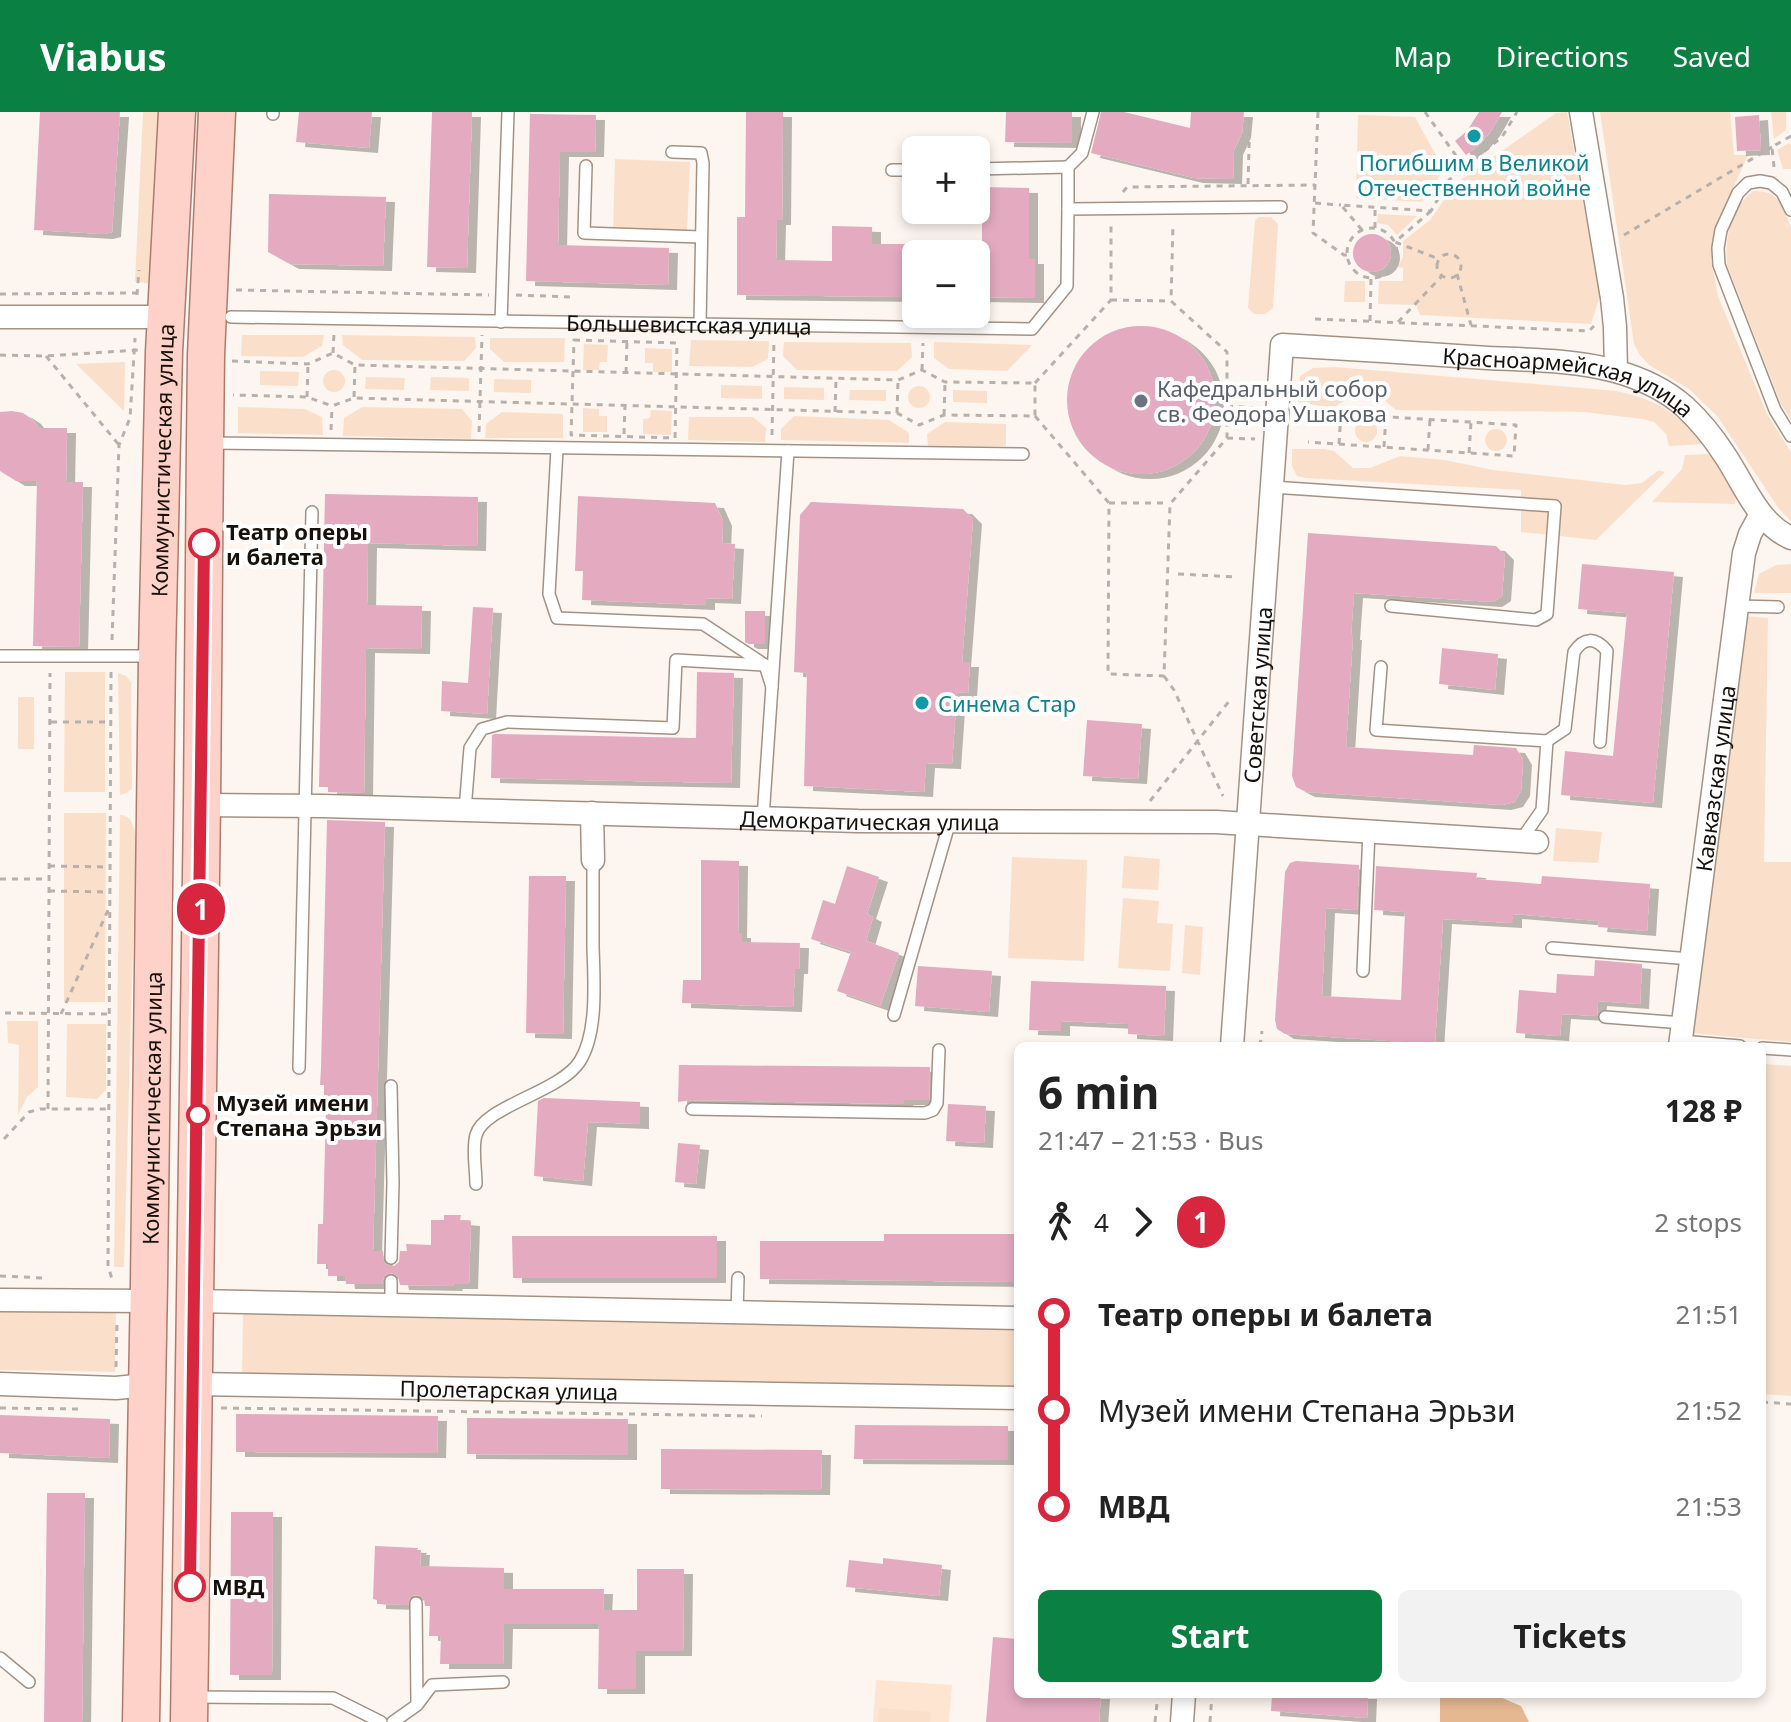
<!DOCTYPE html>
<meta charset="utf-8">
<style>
:root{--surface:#fff;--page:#f2f2f2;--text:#222;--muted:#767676;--accent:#0b8043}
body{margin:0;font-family:"Noto Sans",sans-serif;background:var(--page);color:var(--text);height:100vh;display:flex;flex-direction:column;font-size:30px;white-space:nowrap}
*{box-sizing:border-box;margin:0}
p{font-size:26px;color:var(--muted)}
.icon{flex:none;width:44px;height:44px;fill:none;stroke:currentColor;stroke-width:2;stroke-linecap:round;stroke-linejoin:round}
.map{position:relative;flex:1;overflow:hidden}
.side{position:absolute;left:1014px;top:930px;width:752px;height:656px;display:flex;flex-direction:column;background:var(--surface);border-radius:12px;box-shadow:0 4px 12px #0003}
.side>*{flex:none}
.badge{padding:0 16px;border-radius:26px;font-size:28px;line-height:52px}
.controls{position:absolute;left:902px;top:24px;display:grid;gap:16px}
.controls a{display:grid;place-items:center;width:88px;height:88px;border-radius:12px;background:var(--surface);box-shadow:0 4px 12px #0003;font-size:40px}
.map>.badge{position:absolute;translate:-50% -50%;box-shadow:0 0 0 4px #fff}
.legs{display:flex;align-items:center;gap:12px;height:88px;padding:0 24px;font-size:26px}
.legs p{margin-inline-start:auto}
.headline{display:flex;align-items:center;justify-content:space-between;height:136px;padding:0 24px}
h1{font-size:44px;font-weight:700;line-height:60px}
.action{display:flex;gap:16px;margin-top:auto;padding:16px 24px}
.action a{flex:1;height:92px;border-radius:12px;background:var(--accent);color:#fff;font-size:32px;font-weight:700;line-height:92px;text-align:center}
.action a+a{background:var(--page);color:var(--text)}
ul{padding:0 24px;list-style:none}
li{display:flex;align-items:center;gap:28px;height:96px;font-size:30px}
li i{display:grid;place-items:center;width:12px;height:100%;margin:0 10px;background:currentColor}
li i::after{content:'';width:20px;height:20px;margin:-10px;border:6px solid;border-radius:50%;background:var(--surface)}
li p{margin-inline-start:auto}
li:first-child i{background:linear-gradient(#0000 50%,currentColor 0)}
li:last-child i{background:linear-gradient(currentColor 50%,#0000 0)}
header{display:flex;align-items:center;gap:48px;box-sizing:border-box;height:112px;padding:0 40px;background:var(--accent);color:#fff}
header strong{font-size:38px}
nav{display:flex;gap:44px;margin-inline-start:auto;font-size:28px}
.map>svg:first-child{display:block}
.built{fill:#fee5d1}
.green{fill:#fae0cb}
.forest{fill:#e6b892}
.building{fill:#e4aac0;filter:url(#shadow)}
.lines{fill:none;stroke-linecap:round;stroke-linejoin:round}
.lane-casing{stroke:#a39284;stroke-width:14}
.street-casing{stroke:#a39284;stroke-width:25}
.primary-casing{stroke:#ad7b6e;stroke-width:39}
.path{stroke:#b8b0ab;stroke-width:3;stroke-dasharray:6 6;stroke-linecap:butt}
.lane{stroke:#fff;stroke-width:11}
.street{stroke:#fff;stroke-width:22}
.primary{stroke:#fed2c8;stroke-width:36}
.line-1-casing{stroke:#fff;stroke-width:18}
.line-1{stroke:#d7263d;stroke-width:12}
.culture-dot{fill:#0f9aa8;stroke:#fff;stroke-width:3}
.worship-dot{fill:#6b7280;stroke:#fff;stroke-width:3}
.stop-1-dot{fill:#fff;stroke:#d7263d;stroke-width:4}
.labels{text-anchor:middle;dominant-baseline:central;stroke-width:8;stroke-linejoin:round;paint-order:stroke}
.culture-label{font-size:22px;fill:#0d838f;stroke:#fff}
.street-label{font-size:22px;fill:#17110c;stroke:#fff}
.worship-label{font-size:22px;fill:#5b616d;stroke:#fff;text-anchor:start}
.stop-label{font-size:22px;font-weight:bold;fill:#17110c;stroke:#fff;text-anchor:start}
</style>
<header>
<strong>Viabus</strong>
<nav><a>Map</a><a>Directions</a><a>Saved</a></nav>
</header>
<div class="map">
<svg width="1791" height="1610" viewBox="0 0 1791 1610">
<defs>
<filter id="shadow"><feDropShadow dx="9" dy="5" stdDeviation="0" flood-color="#0004"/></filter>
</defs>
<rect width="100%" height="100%" fill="#fdf5ef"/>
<path class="built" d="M876,1568L952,1573L949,1610H873Z"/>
<path class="green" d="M143,0H163L149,172L135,169Z
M1567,0L1600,184L1591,212L1420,203L1416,193L1378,192L1379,169H1403V156L1398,155L1403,145V129L1430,108L1455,72L1556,1Z
M1600,0H1730L1734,43H1748L1717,111L1711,148L1718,184L1767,302L1791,340V409L1779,397L1718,305L1689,277L1649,253L1640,243L1634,232Z
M1771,0H1786V18L1774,27Z
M1358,3L1415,5L1444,58L1421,90L1356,86Z
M1789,31L1791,33V57H1783L1777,38Z
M615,47L690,50L687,119L613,117Z
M1753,79C1780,78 1783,95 1791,116V308L1781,292L1727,153C1725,125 1730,97 1753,79Z
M1378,102L1417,104L1397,123L1388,113L1377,111Z
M1259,105H1271L1278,112L1273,196L1265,202H1254L1248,196L1255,108Z
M1345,169H1365V190H1344Z
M242,223H324L322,234L303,245L241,244Z
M342,223L475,225L476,236L464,249L362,248L343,233Z
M490,226H565L564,250H504L490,237Z
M691,228L769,229L768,247L752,255L689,254Z
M784,230L911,231L912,245L897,259L797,258L783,244Z
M934,230L1032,233L1007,259L949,257L934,246Z
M584,232L608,233L607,250H600L599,258H583Z
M645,236L672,237V260H653V251H645Z
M125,250L124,299L76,252Z
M1336,255L1617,279C1659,289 1676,300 1704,332L1669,334L1666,322L1654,310L1642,307L1584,300L1396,298C1364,272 1368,275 1333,296L1298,290L1300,264L1313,256Z
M323 269a11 11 0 1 1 22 0a11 11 0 1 1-22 0Z
M260,259L299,260L298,274L260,273Z
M366,265L405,266L404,278L365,277Z
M431,265L469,266V279L430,278Z
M494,267L531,268V281L494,280Z
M721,273L762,274V287L721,286Z
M908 285a11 11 0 1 1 22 0a11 11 0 1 1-22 0Z
M784,275L824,276V288L784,287Z
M850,278H886V289L849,288Z
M953,278L987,279V291L953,290Z
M238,295L305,297L322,305L323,323L238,321Z
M362,295L462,297L472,309L471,327L343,324L344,306Z
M583,296L599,297V304H607V320H583Z
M651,298L672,299L671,323L643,322V307L650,306Z
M502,300L563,302V326H485L486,312Z
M794,304L889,308L909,321V331L781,328V317Z
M689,305H753L766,316L765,330L688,328Z
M1355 319a11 11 0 1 1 22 0a11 11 0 1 1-22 0Z
M945,310L1006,312V334L928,335L927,322Z
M1485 328a11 11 0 1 1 22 0a11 11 0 1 1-22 0Z
M1292,337H1324L1334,339L1353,356H1370L1400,344L1445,348L1493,358L1625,373L1642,371L1659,358L1665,360L1596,428L1521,420V378L1305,366L1297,364L1292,354Z
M1706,342L1715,345L1736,382L1735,392L1652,390L1682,357L1685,343Z
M1791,452V481H1754L1759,462L1776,453Z
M1744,504L1768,506L1764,750H1791V930L1690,921Z
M65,560H105V680H64Z
M118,561L126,564L131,570L132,677L126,681L120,683Z
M18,585H34V637H18Z
M64,701H106L105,890H64Z
M120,703C133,704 133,714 136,725L124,1155H114Z
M1556,716L1602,720L1598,751L1553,749Z
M1124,744L1160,747L1158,778L1122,776Z
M1012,745L1087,748L1084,849L1008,846Z
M1123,786L1159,789L1157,811L1173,812L1170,859L1118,856Z
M1185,813L1203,815L1200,863L1182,861Z
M7,909H38V975L27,985L18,1003L19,933L8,931Z
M67,912H106V978L97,987L66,985Z
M1762,952L1791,954V1284L1762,1282Z
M0,1197L116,1198L115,1260L0,1258Z
M243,1201L1018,1216V1278L242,1264Z
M879,1596L931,1600L930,1610H878Z"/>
<path class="forest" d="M1440,1582H1493L1521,1594L1529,1610H1440Z"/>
<path class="building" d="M40,0H120L112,120L104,122L34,118Z
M299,0H372L369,36L296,30Z
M432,0H472L467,156L427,155Z
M746,0H783L782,108H777L776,148L832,149V114L872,115V132H916V185L737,183V105H745Z
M1006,0H1072V31L1005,30Z
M1101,0H1124L1190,16L1191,0H1244L1242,21L1234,38L1233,67L1194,66L1091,41Z
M1479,0H1502L1491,19L1480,32L1466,43L1455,29L1467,19Z
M530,2L596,3L595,40H560L558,133L669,136L668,173L526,169Z
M1759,3L1761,38L1737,39L1735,5Z
M982,75L1029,76V147H1035V186L976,185V132H982Z
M269,82L386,85L383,154L290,152L268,140Z
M1353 141a19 19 0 1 1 38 0a19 19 0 1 1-38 0Z
M1067 288a74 74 0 1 1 148 0a74 74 0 1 1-148 0Z
M12,299L23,301L32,307L39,316H67L66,370H83L79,535L33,534L37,369H16L0,359V300Z
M325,382L478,385L477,434L368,431L367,493L422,494L421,537L366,536L364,681L328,680V675H319Z
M578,384L715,391L723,409L722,431L735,432L732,487L706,486V493L582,488L583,459H575Z
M811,390L963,397L973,407L962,550H970L968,581L957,580L952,652L926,651L924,680L804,674L807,561L794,560L800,403Z
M1308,421L1496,434L1505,443L1502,484L1493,490L1354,481L1351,523H1353L1346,635L1473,643L1474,633L1516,636L1523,648L1521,679L1514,690L1502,693L1306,680L1296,675L1292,664Z
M1582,452L1674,460L1653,691L1561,683L1565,639L1613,644L1627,501L1578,497Z
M473,495L493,496L487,602L441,599L442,569L468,571Z
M745,499H765V532H749L745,530Z
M1442,536L1498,542L1495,578L1439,572Z
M697,560L734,561L731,671L491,666L492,623L495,622L696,626Z
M1087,608L1142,612L1138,667L1083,664Z
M327,708L385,710L373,1139H383L384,1151L390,1154H394L399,1150L400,1139H407L406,1132L431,1133V1108H444V1103H461L460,1108L471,1109L469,1172H453L454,1174L400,1173L398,1164L392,1161L384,1164L382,1172H346L345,1164H328V1152H317L318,1112H323L324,1073L326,998L324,997V973H320L321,956Z
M701,748L739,749L738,821H742V830L800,831L799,857H795L793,895L682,891L683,868H701Z
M1296,749L1359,753L1357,798L1326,796L1322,884L1401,888L1405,800L1374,798L1376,754L1477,761L1476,767L1541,772L1542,764L1650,772L1647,819L1598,815L1599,809L1513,802V811L1443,807L1435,932L1285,922L1277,917L1275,908L1285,760L1290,751Z
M847,754L879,765L867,802L873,805L866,829L899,841L880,894L837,879L851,840L811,827L823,788L835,792Z
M529,764H566L563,922L526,921Z
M1595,848L1642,852L1640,892L1598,889L1597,904L1562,902L1560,924L1516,921L1519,878L1556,881L1557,862L1594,864Z
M918,854L992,859L989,900L915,894Z
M1031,869L1166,874L1164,924L1128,922V912L1061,909V919L1029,918Z
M679,953L930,955L929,988H904V992L692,988L678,990Z
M544,986L640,990V1012L588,1010L583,1069L534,1064L538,989Z
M948,992L986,994L984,1031L946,1029Z
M678,1031L700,1033L696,1072L675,1070Z
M884,1122H1018V1170L760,1167V1129H884Z
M512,1124H717V1166H513Z
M236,1302L438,1304L437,1341L236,1340Z
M0,1303L110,1307L109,1346L0,1341Z
M467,1306L628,1307V1343L467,1342Z
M855,1313L1008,1314V1348L854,1347Z
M661,1337L822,1338L821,1378L661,1377Z
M47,1381H85L82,1610H44Z
M231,1400H273L272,1563H230Z
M375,1434L418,1436L417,1438H421L420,1454L504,1456V1477H604L603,1498H637V1457H684L683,1539H636V1577H598L599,1512H504L503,1552H440L441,1524H429L430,1494H425L424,1487L421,1484L417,1483L411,1484L408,1493L377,1492V1488L373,1487Z
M883,1446L942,1453L939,1484L846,1475L849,1448L883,1452Z
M993,1525L1018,1527V1582H1101L1099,1610H986Z
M1272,1582H1368L1367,1606L1271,1599Z"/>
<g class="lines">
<defs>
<g id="lane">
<path d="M273,2V0"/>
<path d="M672,40L701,41L703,51L700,212"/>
<path d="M586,54L584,121L701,125"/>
<path d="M1068,55L1082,41L1093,0"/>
<path d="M976,57L1068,55V97"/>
<path d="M892,58H916"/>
<path d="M1791,98L1782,80L1771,71L1760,69L1748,71L1738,81L1721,118L1718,136L1719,153L1775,298L1791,324"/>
<path id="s1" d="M231,205L1032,217L1067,174L1068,97L1281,95"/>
<path d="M501,210L508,0"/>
<path d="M210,331L1023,342"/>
<path d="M557,337L549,482L557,506L703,512L765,553L772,575"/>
<path d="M1272,375L1555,394L1547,502L1536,508L1391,494"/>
<path d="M1737,494L1778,495"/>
<path d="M0,544H153"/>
<path d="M1381,555L1376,618L1547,629L1542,698L1521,728"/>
<path d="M1547,629L1565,617L1574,540C1584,525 1595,525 1607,539L1600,630"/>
<path d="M465,698L470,636L482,617L507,610L673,616L676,548L765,553"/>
<path d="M763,706L788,339"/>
<path d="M1552,836L1691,847"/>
<path d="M1363,859L1369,719"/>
<path d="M894,903L950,709"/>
<path d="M1605,905L1683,911"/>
<path d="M1681,929L1740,934"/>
<path d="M1762,936L1791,938"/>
<path d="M299,956L312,400"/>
<path d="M692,997L925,1001L933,998L937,991L939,938"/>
<path d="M476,1072C476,1057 472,1037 476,1023C484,994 561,980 580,949C598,920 594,869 593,835C593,806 593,777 593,748"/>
<path d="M391,1146L393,1071L391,974"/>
<path d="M391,1193V1169"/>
<path d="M737,1201L738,1166"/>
<path d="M416,1491L417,1592"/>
<path d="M0,1546L29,1570"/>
<path d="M194,1585L333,1586L381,1610"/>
<path d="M393,1610L417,1593L432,1573L503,1570"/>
</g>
<g id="street">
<path d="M1581,0L1612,186L1615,215L1616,259"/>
<path d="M0,205H166"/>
<path id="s2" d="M202,693L323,694L858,709L1216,710L1537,730"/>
<path d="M592,701L593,748"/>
<path id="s3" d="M1232,934L1282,233C1351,237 1419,241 1488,246C1530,248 1575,248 1615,259C1640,266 1666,278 1685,295C1700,309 1713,325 1724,342C1744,371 1757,411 1791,426"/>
<path id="s4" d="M1680,934L1744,441L1750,422L1761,402"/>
<path d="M0,1188L147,1189"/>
<path d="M195,1189L1018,1206"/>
<path d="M0,1272L116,1276L146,1273"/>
<path id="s5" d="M193,1272L1018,1286"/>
<path d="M1182,1610L1184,1582"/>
</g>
<g id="primary">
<path id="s6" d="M141,1610L149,1170L157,544L164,240L177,0"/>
<path d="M189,1610L202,693L205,331L206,243L217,0"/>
</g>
</defs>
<use href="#lane" class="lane-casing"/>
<use href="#street" class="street-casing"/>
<use href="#primary" class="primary-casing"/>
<path class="path" d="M1318,0L1313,121L1344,143H1347
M1425,0L1464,55
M1774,55L1772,35L1791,24
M1248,72L1250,0
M1123,80L1127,75L1315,73
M1315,91L1341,93
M1431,99L1395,130L1439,147
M1347 141a25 25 0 1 1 50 0a25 25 0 1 1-50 0Z
M1375,116V96
M1362,118L1341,93L1431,99L1449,68L1502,25L1517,0
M1624,123L1772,35
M1437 154a12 12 0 1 1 24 0a12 12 0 1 1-24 0Z
M1457,162L1471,213
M236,178L489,183
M0,182L137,181
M137,183L139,158
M516,183L573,185
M1111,188L1171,189
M1315,207L1589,219L1594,214
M1370,209L1371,167
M1398,210L1442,164
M574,228L677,231L675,326L571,323Z
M333,241L334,221
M0,243L46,244L138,238
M46,244L119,333
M232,249L308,252L333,241L355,253L898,268L922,258L945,270L1035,271V304L944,303L919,313L897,301L354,286L332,294L307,285L233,283
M922,258L923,231
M626,261L627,229
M1035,271L1111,188V112
M307,285L308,252
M354,285L355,253
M1227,294L1258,296
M1297,299L1516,313L1514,344L1308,330
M835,300L836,267
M897,301L898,269
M944,303L945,271
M1035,304L1109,391L1108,562L1164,564L1170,392L1227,326V240L1171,189L1173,112
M331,318L332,294
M479,320L482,223
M624,322L625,294
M772,323L774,227
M1227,326L1255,327
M1339,332L1341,301
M1384,335L1386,304
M1428,338L1430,307
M1469,341L1471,310
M1109,391H1169
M1178,462L1237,465
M112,528L119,333L130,306L135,226
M111,560L108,1154L112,1167
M1164,564L1174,578L1223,684
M51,610H111
M1150,689L1230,588
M49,754L110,755
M0,767H49
M49,779L109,780
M5,901L110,902
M61,902L109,796
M1260,934L1262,919
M48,997L50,561
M4,1027L29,1000L40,997H109
M0,1164L44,1166
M116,1255L117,1210
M1762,1290L1791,1292
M0,1296L80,1297
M221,1296L762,1304
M1155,1610L1158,1582
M1210,1610L1212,1582"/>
<use href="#lane" class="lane"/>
<use href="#street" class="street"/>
<use href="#primary" class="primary"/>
</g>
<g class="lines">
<defs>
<path id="line-1" d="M190,1474L204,432"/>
</defs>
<use href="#line-1" class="line-1-casing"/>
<use href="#line-1" class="line-1"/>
</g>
<g class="culture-dot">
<circle cx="1474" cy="24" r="8"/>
<circle cx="922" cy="591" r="8"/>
</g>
<circle class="worship-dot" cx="1141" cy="289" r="8"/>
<g class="stop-1-dot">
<circle cx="204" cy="432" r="14"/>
<circle cx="198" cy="1003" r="10"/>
<circle cx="190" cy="1474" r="14"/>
</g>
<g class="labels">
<g class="culture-label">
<text x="1474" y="50">Погибшим в Великой<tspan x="1474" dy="25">Отечественной войне</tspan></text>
<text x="938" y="591" text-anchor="start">Синема Стар</text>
</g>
<g class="street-label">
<text stroke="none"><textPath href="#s1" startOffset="458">Большевистская улица</textPath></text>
<text stroke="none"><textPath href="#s3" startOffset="994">Красноармейская улица</textPath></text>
<text stroke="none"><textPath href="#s6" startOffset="1262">Коммунистическая улица</textPath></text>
<text stroke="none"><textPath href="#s3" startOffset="352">Советская улица</textPath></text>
<text stroke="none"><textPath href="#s4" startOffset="270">Кавказская улица</textPath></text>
<text stroke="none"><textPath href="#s2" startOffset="668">Демократическая улица</textPath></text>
<text stroke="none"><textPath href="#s6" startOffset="614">Коммунистическая улица</textPath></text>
<text stroke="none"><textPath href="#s5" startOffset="316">Пролетарская улица</textPath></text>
</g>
<g class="worship-label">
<text x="1157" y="276">Кафедральный собор<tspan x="1157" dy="25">св. Феодора Ушакова</tspan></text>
</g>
<g class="stop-label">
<text x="226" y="419">Театр оперы<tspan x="226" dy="25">и балета</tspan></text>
<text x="216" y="990">Музей имени<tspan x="216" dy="25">Степана Эрьзи</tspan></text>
<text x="212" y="1474">МВД</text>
</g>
</g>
</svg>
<div class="controls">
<a>+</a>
<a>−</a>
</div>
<b class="badge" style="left:201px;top:797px;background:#d7263d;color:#fff">1</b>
<section class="side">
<div class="headline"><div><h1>6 min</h1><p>21:47 – 21:53 · Bus</p></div><b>128 ₽</b></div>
<div class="legs"><svg class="icon" aria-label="walk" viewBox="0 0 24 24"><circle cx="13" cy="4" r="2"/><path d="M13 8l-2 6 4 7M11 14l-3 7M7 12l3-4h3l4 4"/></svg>4<svg class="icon" aria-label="forward" viewBox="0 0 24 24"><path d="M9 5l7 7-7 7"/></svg><b class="badge" style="background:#d7263d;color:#fff">1</b><p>2 stops</p></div>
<ul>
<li><i style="color:#d7263d"></i><b>Театр оперы и балета</b><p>21:51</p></li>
<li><i style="color:#d7263d"></i><span>Музей имени Степана Эрьзи</span><p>21:52</p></li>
<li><i style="color:#d7263d"></i><b>МВД</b><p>21:53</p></li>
</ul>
<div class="action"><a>Start</a><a>Tickets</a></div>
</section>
</div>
